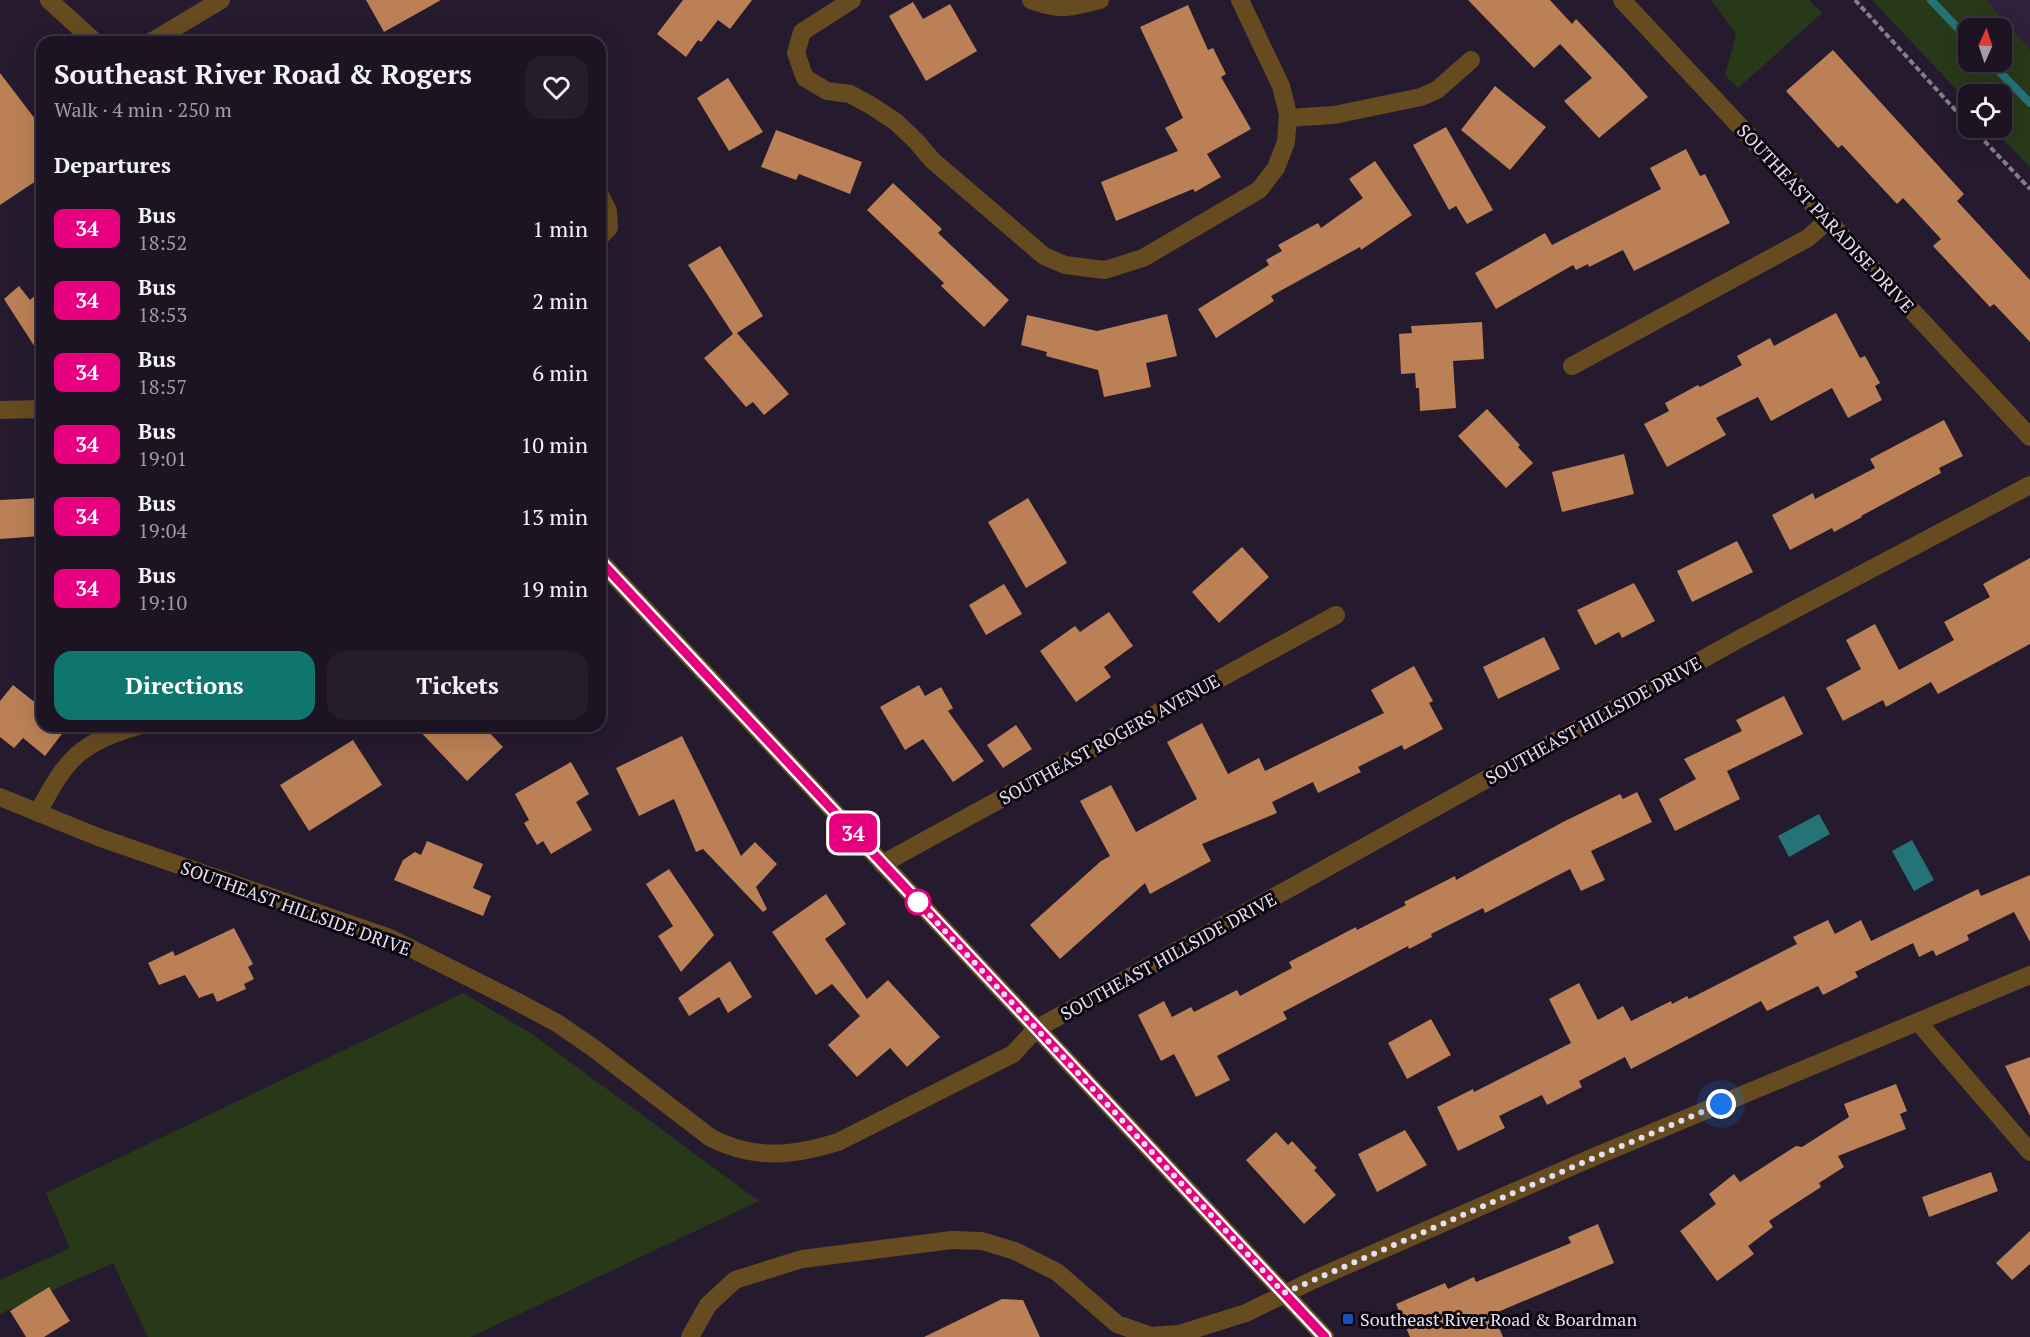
<!DOCTYPE html>
<meta charset="utf-8">
<style>
:root{--surface:#1c1422;--page:#251d2a;--text:#f1f3f6;--muted:#a09ea5;--line:#3a3340;--accent:#0f766e}
body{margin:0;font-family:"PT Serif",serif;background:var(--page);color:var(--text);height:100vh;display:flex;flex-direction:column;font-size:22px;white-space:nowrap}
*{box-sizing:border-box;margin:0}
p{font-size:20px;color:var(--muted)}
.icon{flex:none;width:33px;height:33px;fill:none;stroke:currentColor;stroke-width:2;stroke-linecap:round;stroke-linejoin:round}
.map{position:relative;flex:1;overflow:hidden}
.drawer{position:absolute;left:36px;top:36px;width:570px;height:696px;display:flex;flex-direction:column;background:var(--surface);border-radius:18px;box-shadow:0 6px 24px #0002,0 0 0 2px var(--line)}
.drawer>*{flex:none}
.badge{padding:0 12px;border-radius:9px;font-size:21px;line-height:39px}
.needle{width:39px;rotate:3deg}
.controls{position:absolute;left:1958px;top:18px;display:grid;gap:12px}
.controls a{display:grid;place-items:center;width:54px;height:54px;border-radius:12px;background:var(--surface);box-shadow:0 6px 24px #0002,0 0 0 2px var(--line);font-size:30px}
.you{position:absolute;width:30px;height:30px;margin:-15px;border:4px solid #fff;border-radius:50%;background:#1a73e8;box-shadow:0 0 0 9px #1a73e833}
.map>.badge{position:absolute;translate:-50% -50%;box-shadow:0 0 0 3px #fff}
h2{padding:0 18px;font-size:22px;line-height:54px}
.round{display:grid;place-items:center;flex:none;width:63px;height:63px;border-radius:18px;background:var(--page)}
.headline{display:flex;align-items:center;justify-content:space-between;height:102px;padding:0 18px}
h1{font-size:28px;font-weight:700;line-height:45px}
.button{display:flex;gap:12px;margin-top:auto;padding:12px 18px}
.button a{flex:1;height:69px;border-radius:18px;background:var(--accent);color:#fff;font-size:24px;font-weight:700;line-height:69px;text-align:center}
.button a+a{background:var(--page);color:var(--text)}
ul{padding:0;list-style:none}
li{display:flex;align-items:center;gap:18px;height:72px;padding:0 18px}
li div{flex:1}
li b{display:block;font-size:22px}
li em{font-style:normal}
li .badge{min-width:66px;font-weight:700;text-align:center}
.map>svg:first-child{display:block}
.built{fill:#2f213b}
.green{fill:#283919;fill-rule:evenodd}
.water{fill:#247477}
.lines{fill:none;stroke-linecap:round;stroke-linejoin:round}
.stream{stroke:#247477;stroke-width:8}
.building{fill:#bb8055}
.path{stroke:#857c8d;stroke-width:4;stroke-dasharray:6 3;stroke-linecap:butt}
.minor{stroke:#664b20;stroke-width:18}
.line-casing{stroke:#fff;stroke-width:14}
.line{stroke:#e6007e;stroke-width:9}
.walk{stroke:#e5deec;stroke-width:6;stroke-dasharray:0 10.8}
.stop-dot{fill:#fff;stroke:#e6007e;stroke-width:3}
.transit-dot{fill:#1a4fb4;stroke:#0b0710;stroke-width:2}
.labels{text-anchor:middle;dominant-baseline:central;stroke-width:6;stroke-linejoin:round;paint-order:stroke}
.street-label{font-size:18px;fill:#e5deec;stroke:#0b0710}
.poi-label{font-size:18px;fill:#e5deec;stroke:#0b0710;text-anchor:start}
</style>
<div class="map">
<svg width="2030" height="1337" viewBox="0 0 2030 1337">
<rect width="100%" height="100%" fill="#251a2e"/>
<path class="built" d="M1986,0H2030V50Z"/>
<path class="green" d="M1711,0H1809L1822,13L1738,88L1725,75L1736,34Z
M1872,0H1986L2030,50V167L1992,128H2001V94H1968V102ZM2001,28V62H1968V28Z
M463,993L532,1034L759,1201L471,1337H148L113,1263L0,1314V1280L70,1248L46,1193Z"/>
<path class="water" d="M1819,814L1830,834L1789,857L1778,836Z
M1912,840L1934,880L1914,891L1892,851Z"/>
<g class="lines">
<path class="stream" d="M1931,0L1968,39
M1990,62L2030,103"/>
</g>
<path class="building" d="M366,0H441L384,32Z
M683,0H752L730,29L718,20L701,42L698,40L686,57L657,34Z
M1468,0H1550L1572,24L1576,19L1624,70L1648,97L1599,138L1564,101L1592,78L1560,44L1534,68Z
M913,2L923,19L950,4L977,51L926,81L889,16Z
M1188,5L1208,50L1213,48L1226,74L1221,77L1251,129L1207,154L1221,177L1195,192L1193,189L1116,221L1101,182L1178,151L1165,128L1183,118L1140,27Z
M1833,50L1964,194L1957,201L2030,280V342L1994,304L1990,307L1933,246L1941,239L1903,198L1897,204L1842,145L1838,148L1786,91Z
M0,73L42,128V177L0,205Z
M728,78L763,132L729,151L697,98Z
M1495,86L1546,127L1510,170L1461,130Z
M1446,127L1493,210L1467,224L1456,206L1449,210L1413,145Z
M776,130L862,162L850,194L799,174L796,180L761,167Z
M1686,149L1700,176L1705,174L1730,223L1634,271L1623,250L1589,267L1588,264L1576,270L1573,265L1496,309L1475,273L1545,233L1552,245L1661,189L1650,168Z
M1375,161L1412,215L1361,250L1360,247L1271,296L1274,301L1216,338L1198,309L1269,265L1266,260L1282,251L1278,245L1318,223L1321,228L1363,198L1349,179Z
M893,183L942,229L938,233L1009,300L984,327L941,286L944,283L867,210Z
M720,246L763,316L737,333L789,394L764,415L753,402L746,407L704,358L733,334L688,265Z
M19,286L30,300L42,290V358L4,299Z
M1836,313L1860,358L1865,356L1880,383L1875,386L1882,400L1848,418L1832,388L1771,421L1758,397L1716,418L1726,435L1667,467L1644,424L1669,411L1665,403L1698,385L1700,387L1742,365L1737,356L1770,338L1774,346Z
M1167,314L1177,356L1146,363L1151,387L1104,397L1098,370L1046,356L1047,352L1021,345L1027,315L1097,331Z
M1482,322L1484,359L1453,361L1456,408L1420,411L1419,388H1416L1415,373L1401,374L1399,334L1412,333L1411,326Z
M1487,409L1520,445L1518,447L1533,463L1506,488L1458,436Z
M1944,420L1963,456L1939,468L1941,473L1861,516L1862,517L1834,532L1832,528L1790,550L1772,515L1813,493L1815,499L1875,468L1870,459Z
M1624,454L1634,494L1562,512L1552,472Z
M39,498L41,536L0,539V500Z
M1028,498L1067,563L1026,588L988,522Z
M1737,541L1753,572L1692,602L1677,571Z
M1242,547L1269,577L1219,623L1192,592Z
M2030,558V644L1938,694L1931,682L1886,707L1883,700L1843,721L1826,688L1861,669L1846,640L1875,624L1899,670L1954,640L1944,622L1990,597L1983,584Z
M1634,583L1655,621L1622,638L1619,632L1595,645L1577,610Z
M1004,584L1022,614L986,635L969,605Z
M1109,612L1133,646L1104,667L1111,677L1076,702L1040,651L1075,626L1080,632Z
M1544,637L1560,669L1498,699L1483,667Z
M1414,666L1433,701L1429,703L1443,729L1404,750L1402,745L1358,767L1361,772L1318,793L1313,782L1272,802L1277,813L1202,844L1211,861L1150,894L1145,883L1060,959L1030,925L1101,861L1110,856L1080,801L1111,785L1136,832L1197,799L1167,742L1202,723L1228,774L1259,758L1265,771L1384,713L1371,690Z
M13,685L42,708V726H68L45,756L23,738L14,748L0,737V701Z
M919,685L925,696L941,687L953,708L948,711L984,761L953,782L923,739L905,750L880,707Z
M1784,696L1803,734L1727,771L1740,799L1675,831L1659,799L1696,779L1684,759L1742,731L1736,720Z
M1016,725L1032,749L1003,768L987,745Z
M415,726H483L503,747L467,781Z
M682,736L741,856L755,842L777,864L756,887L767,909L763,912L703,849L696,852L674,799L639,816L616,768Z
M353,740L382,785L309,831L280,785Z
M571,762L589,794L576,802L592,830L551,854L543,841L537,845L524,823L529,820L515,794Z
M1637,792L1652,822L1591,851L1605,880L1581,891L1570,869L1485,913L1483,908L1431,934L1432,937L1409,949L1408,946L1283,1012L1287,1019L1217,1056L1230,1080L1196,1097L1174,1054L1161,1061L1138,1015L1164,1001L1172,1017L1191,1007L1194,1012L1237,990L1240,996L1292,968L1289,962L1356,927L1357,930L1406,905L1404,902L1455,876L1456,880L1563,822L1620,794L1623,799Z
M427,841L483,864L473,888L491,896L483,916L394,880L403,860L415,852L421,855Z
M669,869L714,935L681,972L658,936L673,926L646,884Z
M2030,875V942L2014,912L1967,935L1969,940L1936,956L1933,950L1919,957L1913,943L1855,972L1858,977L1823,995L1818,986L1767,1011L1761,1001L1631,1069L1625,1057L1579,1081L1582,1087L1547,1105L1542,1095L1499,1116L1505,1128L1458,1151L1437,1107L1473,1089L1474,1092L1571,1043L1549,999L1579,983L1598,1020L1623,1006L1631,1021L1671,1001L1672,1004L1687,996L1689,999L1797,944L1793,937L1828,920L1835,934L1861,920L1871,941L1978,889L1981,896Z
M826,894L846,924L825,939L867,999L888,980L940,1037L907,1067L890,1048L857,1077L828,1045L860,1016L832,984L816,995L772,932Z
M234,928L253,964L248,967L254,979L244,984L246,989L217,1002L213,993L199,998L185,975L159,985L148,963L173,951L175,956Z
M730,961L752,997L728,1013L719,997L689,1016L678,998Z
M1431,1019L1451,1055L1407,1079L1388,1043Z
M2030,1057V1116L2005,1066Z
M1896,1084L1907,1111L1900,1114L1906,1129L1838,1156L1844,1167L1819,1183L1821,1187L1769,1221L1773,1227L1748,1246L1754,1254L1717,1281L1680,1231L1716,1204L1709,1194L1734,1174L1740,1182L1796,1146L1802,1147L1849,1117L1844,1104Z
M1405,1130L1427,1165L1377,1192L1358,1154Z
M1276,1132L1288,1145L1292,1141L1317,1168L1314,1170L1336,1195L1304,1224L1246,1160Z
M1991,1172L1998,1191L1929,1217L1922,1197Z
M1598,1224L1614,1263L1493,1314L1503,1337H1410L1396,1304L1445,1283L1448,1289L1474,1277L1476,1282L1571,1243L1568,1237Z
M2030,1231V1264L2012,1280L1996,1263Z
M49,1287L70,1321L44,1337H26L10,1311Z
M1002,1299L1023,1300L1040,1337H924Z"/>
<g class="lines">
<path class="path" d="M1855,0L1968,124
M1972,128L2030,189"/>
<path class="minor" d="M49,0L95,42
M852,0L802,32L796,53L805,78L827,91L850,94L872,106L896,122L916,141L932,160L1044,256L1065,265L1105,270L1143,258L1259,190L1276,168L1286,142L1288,114L1281,86L1240,0
M1031,0C1060,11 1070,8 1100,0
M1622,0L2030,437
M151,42L221,0
M1288,118L1334,115L1421,97L1437,90L1471,60
M600,195L608,211L609,228L600,237
M1572,366L1808,238L1828,220
M0,410L42,409
M600,561L1325,1337
M0,797L98,837L390,938L512,999L557,1023L592,1047L711,1138C754,1160 793,1156 838,1142L1013,1054L1036,1029L1741,638L2030,485
M38,813C65,760 80,742 138,726
M882,864L1336,615
M1918,1022L2030,1152
M690,1337L708,1305L735,1280L802,1259L952,1240L982,1241L1015,1251L1057,1272L1117,1324L1151,1336L1179,1334L1246,1313L1313,1280L1589,1159L2030,975"/>
</g>
<g class="lines">
<defs>
<path id="line" d="M600,561L1325,1337"/>
</defs>
<use href="#line" class="line-casing"/>
<use href="#line" class="line"/>
<path class="walk" d="M918,902L913,897L1284,1293L1589,1160L1721,1104"/>
</g>
<circle class="stop-dot" cx="918" cy="902" r="12"/>
<rect class="transit-dot" x="1342" y="1313" width="12" height="12" rx="3"/>
<g class="labels">
<g class="street-label">
<text transform="translate(1826 218) rotate(47)">SOUTHEAST PARADISE DRIVE</text>
<text transform="translate(1593 720) rotate(-29)">SOUTHEAST HILLSIDE DRIVE</text>
<text transform="translate(1109 739) rotate(-29)">SOUTHEAST ROGERS AVENUE</text>
<text transform="translate(296 908) rotate(20)">SOUTHEAST HILLSIDE DRIVE</text>
<text transform="translate(1168 956) rotate(-29)">SOUTHEAST HILLSIDE DRIVE</text>
</g>
<g class="poi-label">
<text x="1360" y="1319">Southeast River Road &amp; Boardman</text>
</g>
</g>
</svg>
<div class="controls">
<a><svg class="needle" viewBox="-14 -14 28 28"><path d="M0-13l5 13h-10z" fill="#e53935"/><path d="M0 13l5-13h-10z" fill="#a09ea5"/></svg></a>
<a><svg class="icon" aria-label="locate" viewBox="0 0 24 24"><circle cx="12" cy="12" r="6"/><path d="M12 2v4M12 18v4M2 12h4M18 12h4"/></svg></a>
</div>
<div class="you" style="left:1721px;top:1104px"></div>
<b class="badge" style="left:853px;top:833px;background:#e6007e;color:#fff">34</b>
<section class="drawer">
<div class="headline"><div><h1>Southeast River Road &amp; Rogers</h1><p>Walk · 4 min · 250 m</p></div><a class="round"><svg class="icon" aria-label="heart" viewBox="0 0 24 24"><path d="M12 20l-8-8c-3-5 5-10 8-4 3-6 11-1 8 4z"/></svg></a></div>
<h2>Departures</h2>
<ul>
<li><span class="badge" style="background:#e6007e;color:#fff">34</span><div><b>Bus</b><p>18:52</p></div><em>1 min</em></li>
<li><span class="badge" style="background:#e6007e;color:#fff">34</span><div><b>Bus</b><p>18:53</p></div><em>2 min</em></li>
<li><span class="badge" style="background:#e6007e;color:#fff">34</span><div><b>Bus</b><p>18:57</p></div><em>6 min</em></li>
<li><span class="badge" style="background:#e6007e;color:#fff">34</span><div><b>Bus</b><p>19:01</p></div><em>10 min</em></li>
<li><span class="badge" style="background:#e6007e;color:#fff">34</span><div><b>Bus</b><p>19:04</p></div><em>13 min</em></li>
<li><span class="badge" style="background:#e6007e;color:#fff">34</span><div><b>Bus</b><p>19:10</p></div><em>19 min</em></li>
</ul>
<div class="button"><a>Directions</a><a>Tickets</a></div>
</section>
</div>
